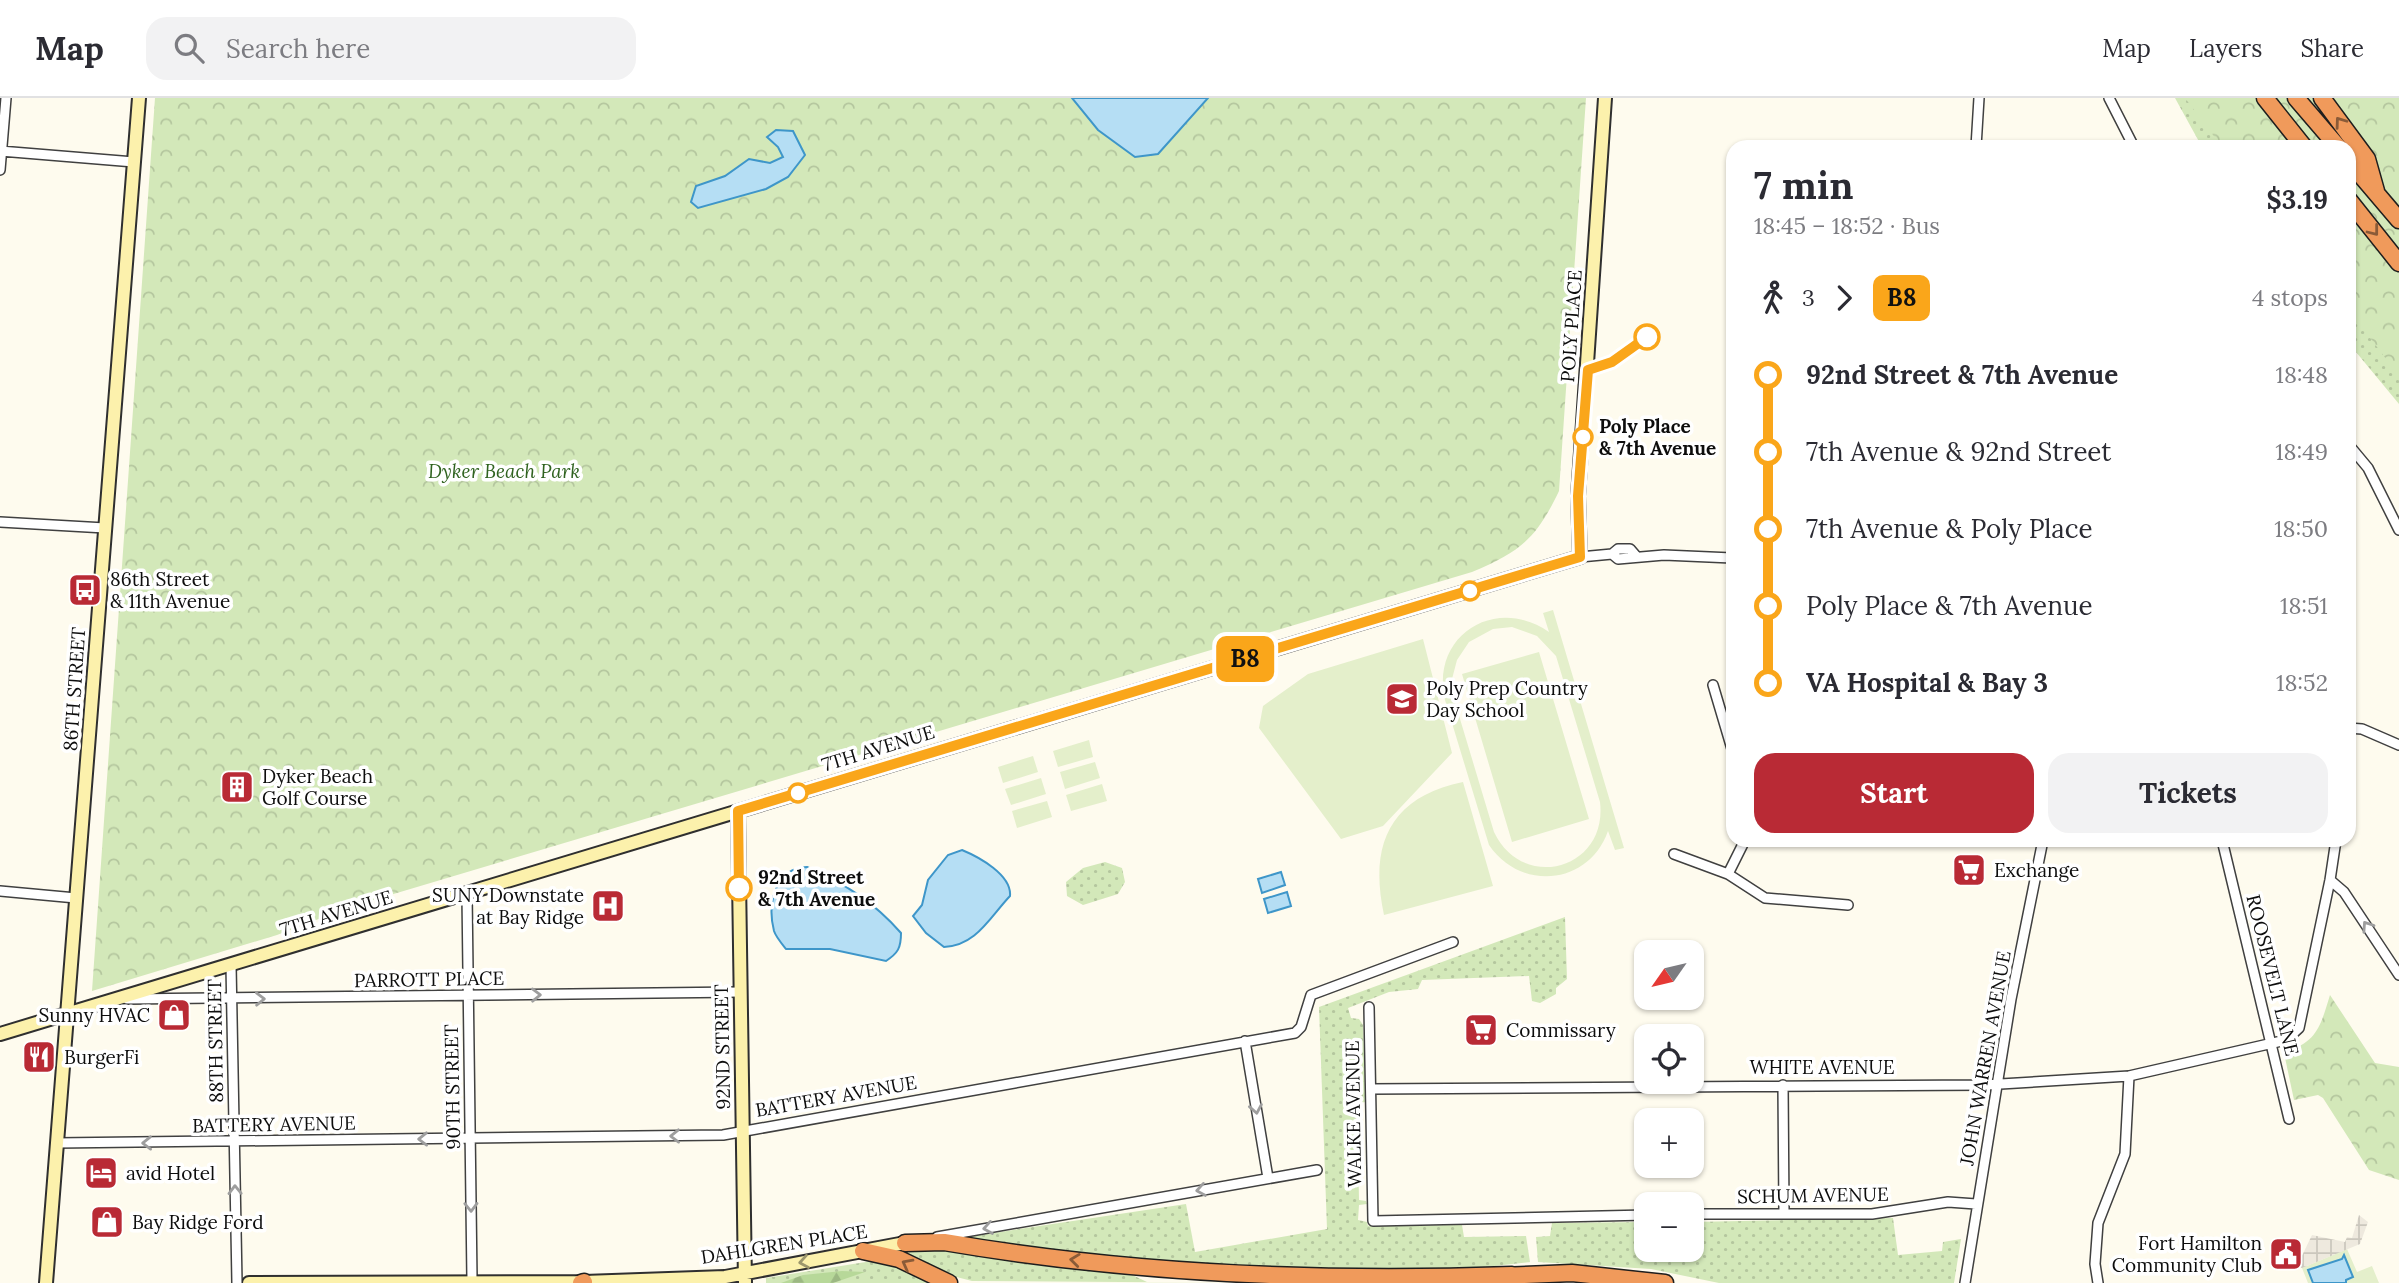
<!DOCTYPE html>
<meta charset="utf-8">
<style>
:root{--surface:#fff;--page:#f2f2f3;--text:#2b2b33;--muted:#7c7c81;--line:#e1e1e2;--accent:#b92a35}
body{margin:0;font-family:Lora,serif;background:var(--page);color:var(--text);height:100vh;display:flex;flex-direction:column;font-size:26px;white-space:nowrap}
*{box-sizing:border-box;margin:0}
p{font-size:23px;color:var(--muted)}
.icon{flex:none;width:38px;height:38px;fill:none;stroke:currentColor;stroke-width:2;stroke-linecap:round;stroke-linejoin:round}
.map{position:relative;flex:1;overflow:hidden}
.details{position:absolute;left:1726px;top:42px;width:630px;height:707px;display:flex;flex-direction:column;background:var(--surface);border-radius:21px;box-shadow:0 2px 5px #0004}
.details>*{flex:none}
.badge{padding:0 14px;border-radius:10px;font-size:24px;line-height:46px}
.needle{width:46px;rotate:236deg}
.controls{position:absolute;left:1634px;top:842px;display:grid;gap:14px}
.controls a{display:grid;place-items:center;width:70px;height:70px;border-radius:14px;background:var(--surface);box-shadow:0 2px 5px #0004;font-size:35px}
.map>.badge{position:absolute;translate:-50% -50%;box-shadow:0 0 0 4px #fff}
.legs{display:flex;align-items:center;gap:10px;height:77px;padding:0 28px;font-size:23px}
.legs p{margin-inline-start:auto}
.summary{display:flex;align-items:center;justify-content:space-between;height:119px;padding:0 28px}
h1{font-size:38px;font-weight:700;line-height:52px}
.primary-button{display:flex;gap:14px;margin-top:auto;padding:14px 28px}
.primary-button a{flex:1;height:80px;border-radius:21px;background:var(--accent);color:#fff;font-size:28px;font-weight:700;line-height:80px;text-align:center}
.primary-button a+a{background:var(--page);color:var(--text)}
ul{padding:0 28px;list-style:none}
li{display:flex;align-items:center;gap:24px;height:77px;font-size:26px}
li i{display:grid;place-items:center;width:10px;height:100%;margin:0 9px;background:currentColor}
li i::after{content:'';width:18px;height:18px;margin:-9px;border:5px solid;border-radius:50%;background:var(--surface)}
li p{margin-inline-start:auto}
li:first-child i{background:linear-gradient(#0000 50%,currentColor 0)}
li:last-child i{background:linear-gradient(currentColor 50%,#0000 0)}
header{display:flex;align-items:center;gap:42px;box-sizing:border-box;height:98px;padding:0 35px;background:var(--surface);border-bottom:2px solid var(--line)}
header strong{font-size:33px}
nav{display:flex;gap:38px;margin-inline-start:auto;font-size:24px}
.search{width:490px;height:63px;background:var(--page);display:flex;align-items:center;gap:18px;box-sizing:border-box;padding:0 24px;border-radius:21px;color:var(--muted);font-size:26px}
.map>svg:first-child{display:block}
.grass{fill:url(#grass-dots)}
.forest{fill:url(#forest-firs)}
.park{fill:url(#park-crowns)}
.pitch{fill:#e4efcb;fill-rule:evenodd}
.plaza{fill:url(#plaza-grid)}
.water{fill:#b5def4;stroke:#3e96c9;stroke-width:2}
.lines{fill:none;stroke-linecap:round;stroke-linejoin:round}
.street-casing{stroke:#404040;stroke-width:12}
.secondary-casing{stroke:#2f2f2f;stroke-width:16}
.highway-casing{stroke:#1e1e1e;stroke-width:19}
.street{stroke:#fff;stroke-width:9}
.secondary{stroke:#fcf1ac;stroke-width:12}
.highway{stroke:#f09a5b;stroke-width:16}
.oneway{stroke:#8a5b38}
.oneway2{stroke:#9e9e9e}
.oneway3{stroke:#9c966c}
.line-1-casing{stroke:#fff;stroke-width:16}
.line-1{stroke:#faa61a;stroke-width:10}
.stop-1-dot{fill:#fff;stroke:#faa61a;stroke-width:3.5}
.labels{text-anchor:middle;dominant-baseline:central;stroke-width:7;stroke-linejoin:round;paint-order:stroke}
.street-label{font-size:19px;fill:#0d0d0d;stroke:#fff}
.stop-label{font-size:19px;font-weight:bold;fill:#0d0d0d;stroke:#fff;text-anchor:start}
.park-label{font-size:19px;font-style:italic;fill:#306320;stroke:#fff}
.poi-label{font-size:19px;fill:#0d0d0d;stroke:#fff;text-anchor:start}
</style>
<header>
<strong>Map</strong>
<div class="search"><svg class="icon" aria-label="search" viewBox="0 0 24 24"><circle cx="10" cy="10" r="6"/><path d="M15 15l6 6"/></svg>Search here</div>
<nav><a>Map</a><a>Layers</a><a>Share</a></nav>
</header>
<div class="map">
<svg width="2399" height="1185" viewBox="0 0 2399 1185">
<defs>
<pattern id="grass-dots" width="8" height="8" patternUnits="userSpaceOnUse" patternTransform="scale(1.75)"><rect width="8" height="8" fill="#d3e8b9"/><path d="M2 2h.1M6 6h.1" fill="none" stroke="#b4c69e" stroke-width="1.8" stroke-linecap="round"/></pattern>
<pattern id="forest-firs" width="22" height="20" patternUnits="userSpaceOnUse" patternTransform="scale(1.75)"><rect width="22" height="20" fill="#b7d899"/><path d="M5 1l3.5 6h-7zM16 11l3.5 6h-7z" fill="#9cb883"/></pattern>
<pattern id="park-crowns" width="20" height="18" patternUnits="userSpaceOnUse" patternTransform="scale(1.75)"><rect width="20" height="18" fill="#d3e8b9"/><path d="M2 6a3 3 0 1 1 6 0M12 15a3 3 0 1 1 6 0" fill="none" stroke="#b4c69e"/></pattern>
<pattern id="plaza-grid" width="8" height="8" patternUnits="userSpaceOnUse" patternTransform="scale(1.75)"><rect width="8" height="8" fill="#eee9de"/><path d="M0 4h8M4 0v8" fill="none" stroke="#cbc7bd"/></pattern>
</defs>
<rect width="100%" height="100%" fill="#fefbee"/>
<path class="grass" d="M2175,0H2251L2292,49H2202Z
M2348,116L2399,175V306L2351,248Z
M1105,764L1122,770L1125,784L1118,796L1083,807L1067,798L1066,784L1083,770Z
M1565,819L1567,881L1556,890V896L1540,905L1532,903L1529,878L1422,882L1418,891L1389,894L1348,910L1351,920L1359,921L1363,927L1366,1004L1357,1005L1359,1102L1366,1103L1367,1106L1359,1107L1358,1122L1367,1124L1368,1128L1462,1127L1464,1139L1526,1138L1530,1164L1422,1176L1147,1164L981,1145L967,1139L1186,1106L1195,1154L1327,1131L1319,909Z
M1893,1120L1898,1157L1942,1153L1943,1144L1961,1141L1954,1185H1719L1651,1171L1538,1164L1536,1139L1550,1138L1552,1125L1647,1124V1152H1692V1124Z
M934,1149L963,1155L1126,1174L1147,1184L1264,1185L972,1183L941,1175L897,1151Z
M872,1163H890L933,1185H766V1180Z"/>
<path class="forest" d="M842,1173L865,1174L833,1185H781L803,1177Z"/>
<path class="park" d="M155,0H1586L1559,393C1536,441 1521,453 1472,474L350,809L277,837L92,893Z
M2185,0H2399V278L2349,212L2348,49H2222Z
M2330,897L2375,965L2399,969V1082L2369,1072L2323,1000L2318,997L2294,1002L2284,955C2318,943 2320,929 2330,897Z"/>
<path class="pitch" d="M1553,512L1624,750L1615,752L1608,733C1589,787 1521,794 1489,747L1445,602C1430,537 1496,497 1549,534L1543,515ZM1512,529L1537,538L1556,558L1600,704C1608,771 1523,795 1494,734L1454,601L1452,581L1457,562L1469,544L1493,531Z
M1423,541L1452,655L1383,728L1341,741L1259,630L1263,608L1308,576Z
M1539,554L1589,721L1512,744L1462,576Z
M1089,642L1093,659L1058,669L1053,653Z
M1033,658L1038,674L1003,685L998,669Z
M1095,664L1100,680L1065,691L1060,674Z
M1041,680L1046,696L1011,707L1005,691Z
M1463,684L1493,788L1384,817C1369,748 1389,699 1463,684Z
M1102,686L1107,703L1071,713L1066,697Z
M1047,703L1052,719L1017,730L1012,713Z
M2347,1151L2357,1174L2372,1168L2379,1185H2308L2302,1170Z"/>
<path class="plaza" d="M2359,1117L2368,1124L2360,1146L2302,1170L2297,1168L2312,1137L2345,1144L2347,1139L2352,1140Z"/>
<path class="water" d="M1072,0H1208L1158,56L1135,59L1098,32Z
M776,32L793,33L805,57L788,79L766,91L698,110L691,104L696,88L725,78L749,61L770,65L783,59L778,49L767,39Z
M962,752C979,759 1012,777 1010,798C990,819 976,848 944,849L926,835L913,818L922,807L928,782L948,757Z
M807,769C844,785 874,804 901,835C901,850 898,855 886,863L830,851H786C782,846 776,839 774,833C767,806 775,770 807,769Z
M1281,774L1285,787L1262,795L1258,781Z
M1287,794L1291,808L1268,815L1264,801Z
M2344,1157L2353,1179L2346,1182V1185H2313L2308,1172L2342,1161Z"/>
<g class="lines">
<defs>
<path id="street" d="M2109,0L2134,49
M1976,49L1979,0
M0,53L134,64
M0,72L6,0
M2348,346L2368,370L2399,432
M0,424L105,430
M1612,456L1618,461L1664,457L1732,460
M1580,459L1612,456L1618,451H1630L1636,458
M1713,587L1732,651
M2348,630L2362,631L2399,647
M2222,742L2289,1021
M1674,756L1728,776L1765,800L1848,807
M1728,776L1745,742
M2330,782L2344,794L2399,877
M0,793L76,800
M467,796L472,1182
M231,867L237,1185
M127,901L740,894
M1369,909L1373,1123L1647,1117
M1245,943L1268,1080
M1783,987L1784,1115
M1371,991L1984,987L2129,978L2286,942L2299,930L2330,782L2336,742
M57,1045L723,1037L1295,935L1301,929L1311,897L1453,844
M1692,1116H1872L1948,1104L1976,1106
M937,1139L1317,1072
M1965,1185L2011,901L2043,742
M2098,1185L2095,1166L2098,1125L2125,1056L2129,978"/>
<path id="secondary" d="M738,713L745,1185
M0,936L1580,459L1578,398L1605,0
M46,1185L139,0
M249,1185L584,1184L725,1179L905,1145"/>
<path id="highway" d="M2265,0L2304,49
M2296,0L2338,49
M2322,0L2367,61L2376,93
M2348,62L2399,122
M2348,101L2399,165
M905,1145L944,1144C1132,1176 1321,1184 1512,1177
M863,1153L899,1161L949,1185
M1501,1178L1572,1175L1665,1185
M581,1185L584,1184"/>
</defs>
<use href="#street" class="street-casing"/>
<use href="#secondary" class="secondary-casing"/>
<use href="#highway" class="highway-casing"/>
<use href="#street" class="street"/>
<use href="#secondary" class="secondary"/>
<use href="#highway" class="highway"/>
</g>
<defs><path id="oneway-chevron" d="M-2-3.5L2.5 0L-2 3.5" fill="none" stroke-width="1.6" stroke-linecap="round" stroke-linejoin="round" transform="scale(1.75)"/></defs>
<g class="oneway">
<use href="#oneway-chevron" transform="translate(2340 24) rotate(-126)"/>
<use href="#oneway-chevron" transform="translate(2374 133) rotate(52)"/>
<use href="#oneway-chevron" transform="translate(1075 1162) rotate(-173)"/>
<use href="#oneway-chevron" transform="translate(907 1166) rotate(-152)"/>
</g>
<g class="oneway2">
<use href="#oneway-chevron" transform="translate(2367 828) rotate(-124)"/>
<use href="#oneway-chevron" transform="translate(536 897) rotate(-1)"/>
<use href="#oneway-chevron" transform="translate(260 901) rotate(-1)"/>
<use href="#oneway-chevron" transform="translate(1256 1011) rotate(80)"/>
<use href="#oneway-chevron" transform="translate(675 1038) rotate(179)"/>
<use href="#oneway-chevron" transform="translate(423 1041) rotate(179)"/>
<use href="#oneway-chevron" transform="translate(147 1045) rotate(179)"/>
<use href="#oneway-chevron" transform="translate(235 1092) rotate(-91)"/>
<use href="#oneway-chevron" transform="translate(1201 1092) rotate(170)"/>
<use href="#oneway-chevron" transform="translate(471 1109) rotate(89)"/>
<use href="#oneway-chevron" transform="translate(988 1130) rotate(170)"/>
</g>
<use class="oneway3" href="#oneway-chevron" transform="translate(804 1164) rotate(170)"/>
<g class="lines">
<defs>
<path id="line-1" d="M739,790L738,713L1580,459L1578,398L1588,272L1612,264L1647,239"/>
</defs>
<use href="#line-1" class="line-1-casing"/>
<use href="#line-1" class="line-1"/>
</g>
<defs>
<symbol id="bus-square" viewBox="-11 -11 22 22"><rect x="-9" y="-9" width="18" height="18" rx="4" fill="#b92a35" stroke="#fff"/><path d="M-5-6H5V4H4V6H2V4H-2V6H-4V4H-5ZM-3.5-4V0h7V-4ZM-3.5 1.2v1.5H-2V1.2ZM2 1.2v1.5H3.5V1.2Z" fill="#fff"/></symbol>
<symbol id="school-square" viewBox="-11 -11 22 22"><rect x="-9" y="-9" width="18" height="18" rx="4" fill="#b92a35" stroke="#fff"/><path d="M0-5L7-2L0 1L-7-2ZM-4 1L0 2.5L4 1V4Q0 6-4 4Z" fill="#fff"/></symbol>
<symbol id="building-square" viewBox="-11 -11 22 22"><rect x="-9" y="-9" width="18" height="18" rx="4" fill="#b92a35" stroke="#fff"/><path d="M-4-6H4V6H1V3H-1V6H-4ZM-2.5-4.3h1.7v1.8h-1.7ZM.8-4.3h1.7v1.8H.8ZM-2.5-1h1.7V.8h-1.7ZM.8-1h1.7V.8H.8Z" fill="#fff"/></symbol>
<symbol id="supermarket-square" viewBox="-11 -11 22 22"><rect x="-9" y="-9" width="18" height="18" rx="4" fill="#b92a35" stroke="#fff"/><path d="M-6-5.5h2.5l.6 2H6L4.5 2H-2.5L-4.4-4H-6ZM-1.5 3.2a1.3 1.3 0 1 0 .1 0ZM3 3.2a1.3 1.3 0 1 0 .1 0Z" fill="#fff"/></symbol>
<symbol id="hospital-square" viewBox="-11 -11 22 22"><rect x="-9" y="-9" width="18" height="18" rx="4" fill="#b92a35" stroke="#fff"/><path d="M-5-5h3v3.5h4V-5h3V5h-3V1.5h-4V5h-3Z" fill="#fff"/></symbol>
<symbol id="shop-square" viewBox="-11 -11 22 22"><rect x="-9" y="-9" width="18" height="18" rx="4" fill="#b92a35" stroke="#fff"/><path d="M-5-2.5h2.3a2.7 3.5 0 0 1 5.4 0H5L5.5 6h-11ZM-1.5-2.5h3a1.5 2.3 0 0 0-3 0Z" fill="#fff"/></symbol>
<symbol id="restaurant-square" viewBox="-11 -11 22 22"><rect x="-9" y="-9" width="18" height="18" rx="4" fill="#b92a35" stroke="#fff"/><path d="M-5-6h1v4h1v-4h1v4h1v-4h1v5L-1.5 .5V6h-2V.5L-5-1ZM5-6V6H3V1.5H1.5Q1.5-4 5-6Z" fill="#fff"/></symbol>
<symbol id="hotel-square" viewBox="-11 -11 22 22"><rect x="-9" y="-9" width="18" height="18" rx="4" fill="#b92a35" stroke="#fff"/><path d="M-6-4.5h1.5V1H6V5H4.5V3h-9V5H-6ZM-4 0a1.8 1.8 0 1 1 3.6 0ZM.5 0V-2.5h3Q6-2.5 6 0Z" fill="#fff"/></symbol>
<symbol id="civic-square" viewBox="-11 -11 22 22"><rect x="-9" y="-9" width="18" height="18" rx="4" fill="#b92a35" stroke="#fff"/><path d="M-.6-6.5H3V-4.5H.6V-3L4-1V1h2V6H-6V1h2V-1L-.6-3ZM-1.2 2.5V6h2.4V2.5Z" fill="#fff"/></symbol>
</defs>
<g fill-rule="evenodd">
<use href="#bus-square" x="66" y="473" width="38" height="38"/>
<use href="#school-square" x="1383" y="582" width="38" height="38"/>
<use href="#building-square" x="218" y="670" width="38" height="38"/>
<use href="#supermarket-square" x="1950" y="753" width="38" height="38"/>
<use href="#hospital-square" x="589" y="789" width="38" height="38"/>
<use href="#shop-square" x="155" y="898" width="38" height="38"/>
<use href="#supermarket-square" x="1462" y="913" width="38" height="38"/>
<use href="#restaurant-square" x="20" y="940" width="38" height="38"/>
<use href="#hotel-square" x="82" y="1056" width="38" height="38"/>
<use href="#shop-square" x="88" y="1105" width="38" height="38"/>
<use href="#civic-square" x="2267" y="1137" width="38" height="38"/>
</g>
<g class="stop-1-dot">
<circle cx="1647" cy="239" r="12"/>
<circle cx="1583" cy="339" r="9"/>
<circle cx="1470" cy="493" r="9"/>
<circle cx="798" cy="695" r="9"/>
<circle cx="739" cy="790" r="12"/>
</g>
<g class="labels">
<g class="street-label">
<text transform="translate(1571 228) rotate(-86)">POLY PLACE</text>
<text transform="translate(74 591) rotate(-86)">86TH STREET</text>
<text transform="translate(878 650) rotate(-17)">7TH AVENUE</text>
<text transform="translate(336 815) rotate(-17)">7TH AVENUE</text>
<text transform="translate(2273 877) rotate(76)">ROOSEVELT LANE</text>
<text transform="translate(429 881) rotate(-1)">PARROTT PLACE</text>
<text transform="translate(215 943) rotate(-91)">88TH STREET</text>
<text transform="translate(722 949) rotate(-91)">92ND STREET</text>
<text transform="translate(1985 960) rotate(-80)">JOHN WARREN AVENUE</text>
<text x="1822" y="969">WHITE AVENUE</text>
<text transform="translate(452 989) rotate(-91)">90TH STREET</text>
<text transform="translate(836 998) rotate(-10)">BATTERY AVENUE</text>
<text transform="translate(1353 1016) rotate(-91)">WALKE AVENUE</text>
<text transform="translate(274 1026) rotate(-1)">BATTERY AVENUE</text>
<text transform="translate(1813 1097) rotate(-1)">SCHUM AVENUE</text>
<text transform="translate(784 1146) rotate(-9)">DAHLGREN PLACE</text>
</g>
<g class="stop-label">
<text x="1599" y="328">Poly Place<tspan x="1599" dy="22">&amp; 7th Avenue</tspan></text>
<text x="758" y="779">92nd Street<tspan x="758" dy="22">&amp; 7th Avenue</tspan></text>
</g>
<g class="park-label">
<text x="504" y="373">Dyker Beach Park</text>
</g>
<g class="poi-label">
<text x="110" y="481">86th Street<tspan x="110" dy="22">&amp; 11th Avenue</tspan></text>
<text x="1426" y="590">Poly Prep Country<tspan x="1426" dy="22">Day School</tspan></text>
<text x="262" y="678">Dyker Beach<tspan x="262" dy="22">Golf Course</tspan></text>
<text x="1994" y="772">Exchange</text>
<text x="584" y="797" text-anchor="end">SUNY Downstate<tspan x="584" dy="22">at Bay Ridge</tspan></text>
<text x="150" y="917" text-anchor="end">Sunny HVAC</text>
<text x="1506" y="932">Commissary</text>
<text x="64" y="959">BurgerFi</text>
<text x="126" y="1075">avid Hotel</text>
<text x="132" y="1124">Bay Ridge Ford</text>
<text x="2262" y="1145" text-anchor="end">Fort Hamilton<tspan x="2262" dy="22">Community Club</tspan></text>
</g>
</g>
</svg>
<div class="controls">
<a><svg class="needle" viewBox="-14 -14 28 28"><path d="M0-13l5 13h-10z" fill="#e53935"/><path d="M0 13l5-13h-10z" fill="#7c7c81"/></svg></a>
<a><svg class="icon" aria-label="locate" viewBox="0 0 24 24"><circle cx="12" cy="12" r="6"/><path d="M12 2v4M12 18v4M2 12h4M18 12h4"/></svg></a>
<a>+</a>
<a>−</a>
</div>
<b class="badge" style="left:1245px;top:561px;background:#faa61a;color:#111">B8</b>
<section class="details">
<div class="summary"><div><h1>7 min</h1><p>18:45 – 18:52 · Bus</p></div><b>$3.19</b></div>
<div class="legs"><svg class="icon" aria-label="walk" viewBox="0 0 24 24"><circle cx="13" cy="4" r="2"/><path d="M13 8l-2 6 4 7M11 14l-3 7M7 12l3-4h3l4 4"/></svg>3<svg class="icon" aria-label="forward" viewBox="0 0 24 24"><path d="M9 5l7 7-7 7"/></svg><b class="badge" style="background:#faa61a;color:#111">B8</b><p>4 stops</p></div>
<ul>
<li><i style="color:#faa61a"></i><b>92nd Street &amp; 7th Avenue</b><p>18:48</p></li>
<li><i style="color:#faa61a"></i><span>7th Avenue &amp; 92nd Street</span><p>18:49</p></li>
<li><i style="color:#faa61a"></i><span>7th Avenue &amp; Poly Place</span><p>18:50</p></li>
<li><i style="color:#faa61a"></i><span>Poly Place &amp; 7th Avenue</span><p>18:51</p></li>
<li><i style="color:#faa61a"></i><b>VA Hospital &amp; Bay 3</b><p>18:52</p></li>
</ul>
<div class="primary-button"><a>Start</a><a>Tickets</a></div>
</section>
</div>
